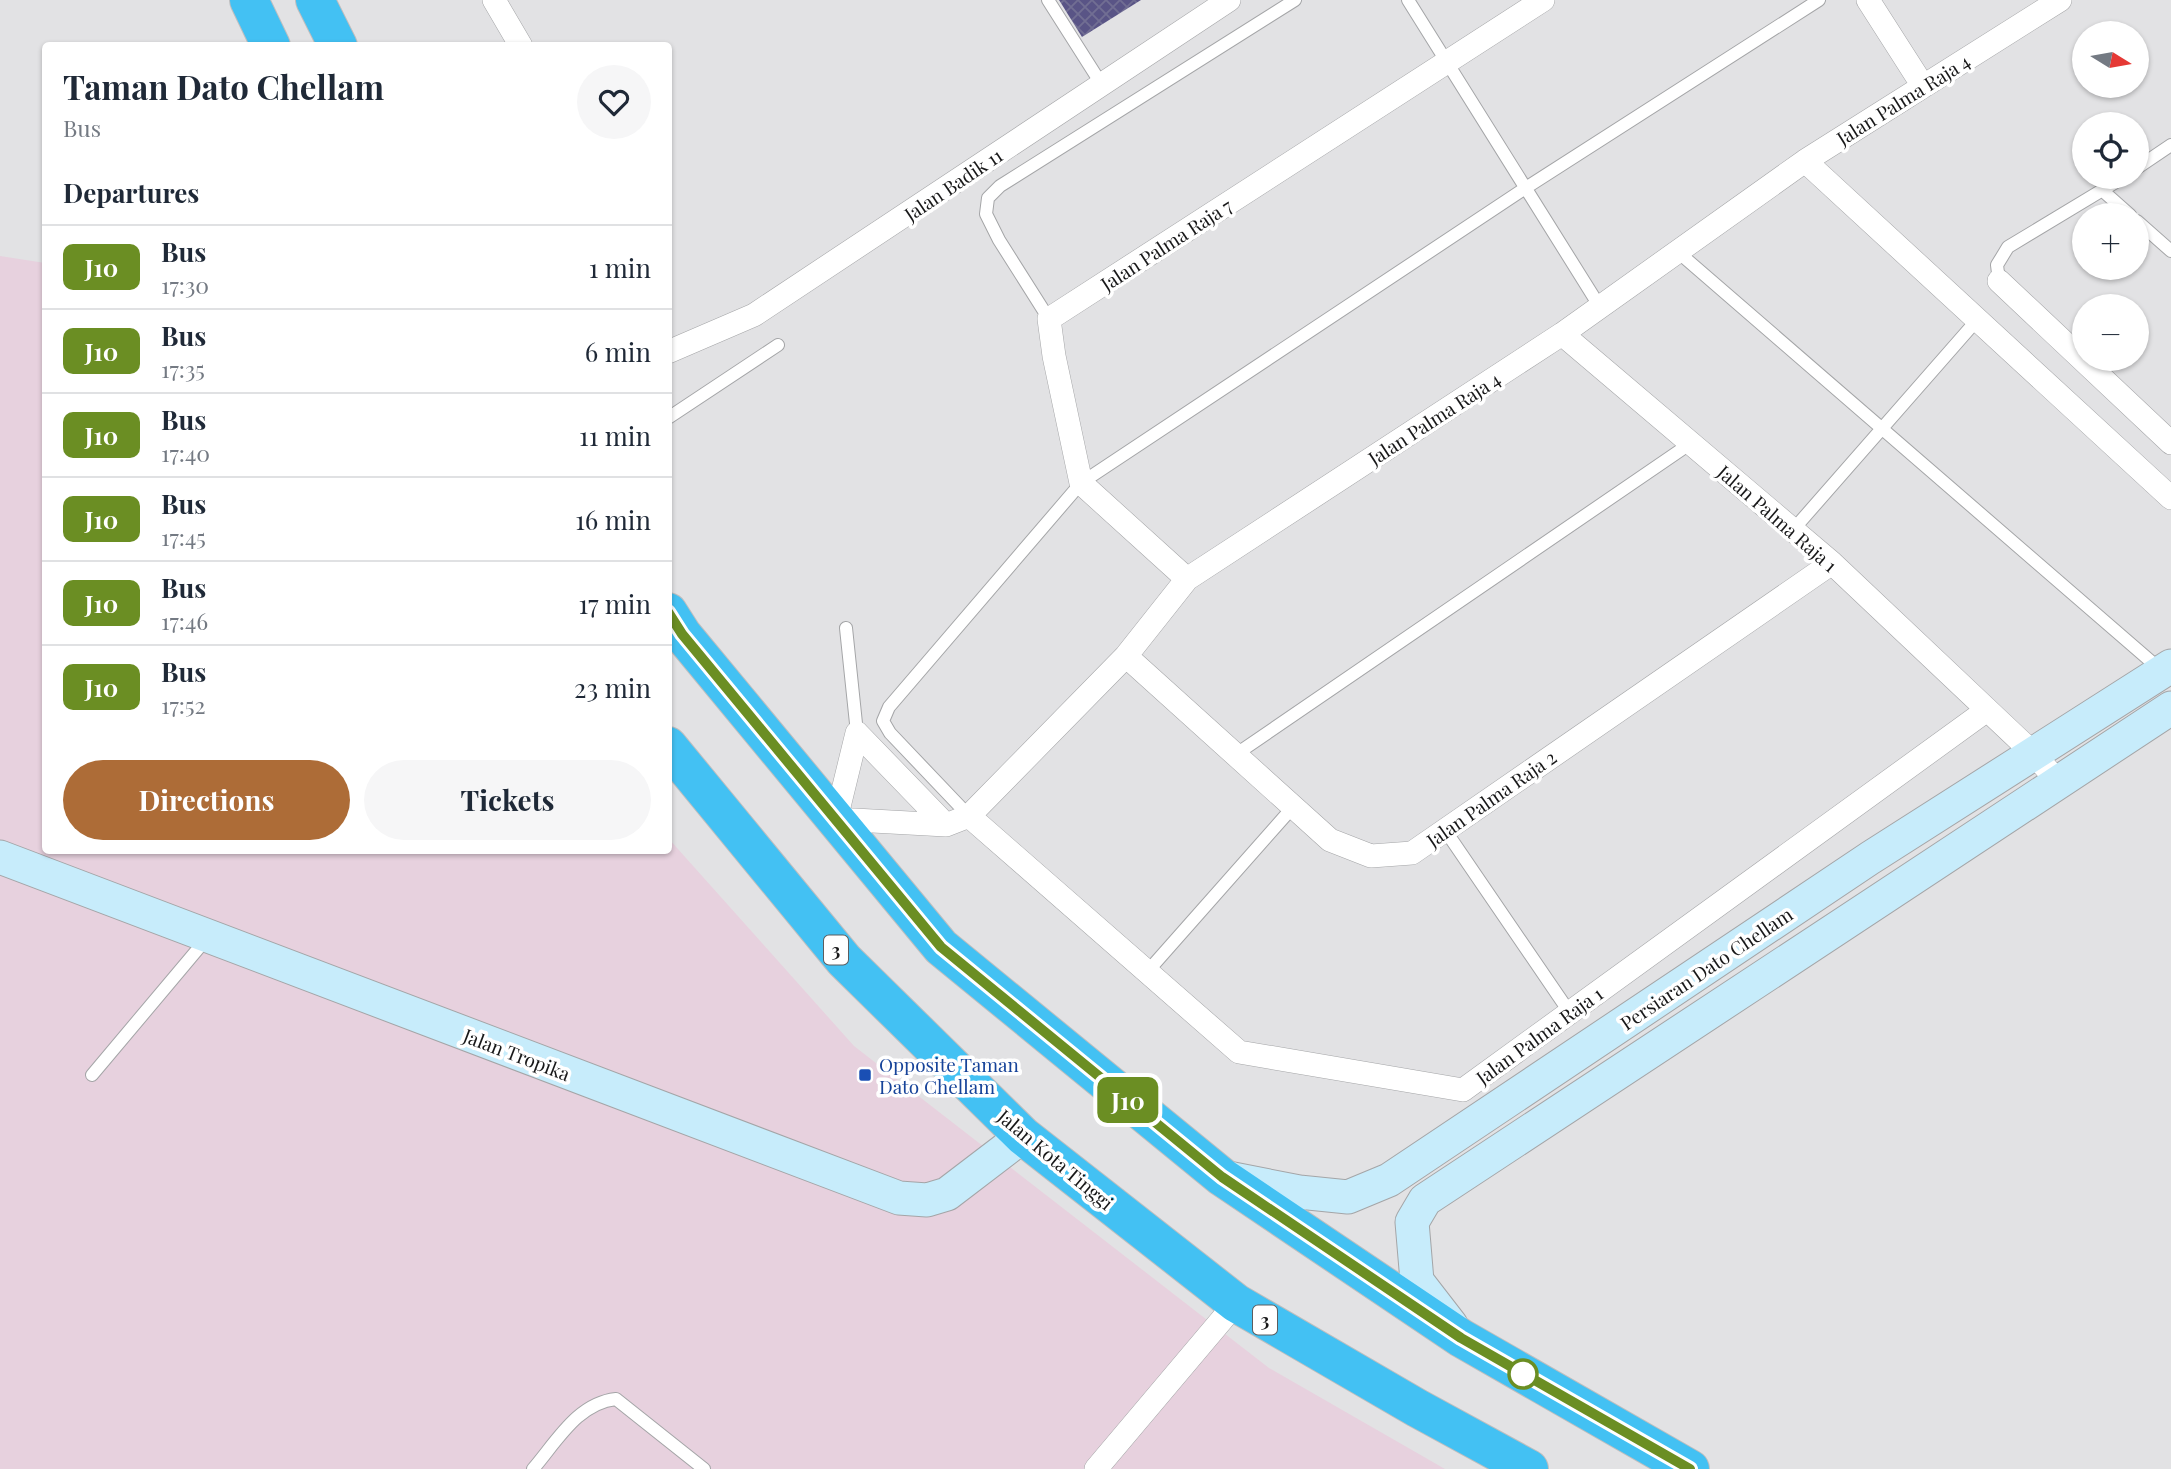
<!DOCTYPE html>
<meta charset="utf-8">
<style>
:root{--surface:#fff;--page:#f6f6f7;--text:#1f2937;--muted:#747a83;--line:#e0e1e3;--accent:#ad6c37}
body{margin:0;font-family:"Playfair Display",serif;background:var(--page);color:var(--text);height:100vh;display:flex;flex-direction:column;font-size:26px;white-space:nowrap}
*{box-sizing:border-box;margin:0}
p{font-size:23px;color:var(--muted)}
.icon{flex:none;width:38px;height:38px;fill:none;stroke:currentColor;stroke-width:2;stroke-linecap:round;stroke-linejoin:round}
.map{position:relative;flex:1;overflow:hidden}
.side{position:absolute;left:42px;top:42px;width:630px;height:812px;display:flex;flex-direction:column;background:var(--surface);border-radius:7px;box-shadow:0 2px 5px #0004}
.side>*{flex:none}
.badge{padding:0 14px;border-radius:10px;font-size:24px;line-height:46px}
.needle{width:46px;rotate:101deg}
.tools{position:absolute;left:2072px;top:21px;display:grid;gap:14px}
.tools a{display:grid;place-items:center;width:77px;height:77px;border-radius:50%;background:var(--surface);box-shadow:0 2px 5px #0004;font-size:35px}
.map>.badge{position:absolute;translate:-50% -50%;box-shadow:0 0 0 4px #fff}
h2{padding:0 21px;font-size:26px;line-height:63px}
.round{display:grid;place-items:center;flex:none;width:74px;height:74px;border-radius:37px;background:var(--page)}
.summary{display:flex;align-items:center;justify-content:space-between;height:119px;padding:0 21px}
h1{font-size:33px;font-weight:700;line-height:52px}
.primary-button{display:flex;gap:14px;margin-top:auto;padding:14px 21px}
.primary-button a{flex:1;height:80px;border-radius:42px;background:var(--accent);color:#fff;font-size:28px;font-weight:700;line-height:80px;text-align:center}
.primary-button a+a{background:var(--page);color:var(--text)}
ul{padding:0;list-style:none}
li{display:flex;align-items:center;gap:21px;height:84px;padding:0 21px;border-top:2px solid var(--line)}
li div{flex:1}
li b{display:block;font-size:26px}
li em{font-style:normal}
li .badge{min-width:77px;font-weight:700;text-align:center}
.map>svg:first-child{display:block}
.industrial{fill:#e7d1de}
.building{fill:url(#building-cross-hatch)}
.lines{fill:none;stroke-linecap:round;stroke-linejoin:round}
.lane-casing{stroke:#a4a5a7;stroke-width:14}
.street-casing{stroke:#a4a5a7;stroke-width:24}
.secondary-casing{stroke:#a4a5a7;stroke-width:35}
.highway-casing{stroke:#bebebf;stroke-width:40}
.lane{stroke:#fff;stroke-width:12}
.street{stroke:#fff;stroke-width:23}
.secondary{stroke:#c7ecfb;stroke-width:33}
.highway{stroke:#43c1f3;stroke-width:38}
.line-casing{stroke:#fff;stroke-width:16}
.line{stroke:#6b8e23;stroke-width:10}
.transit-dot{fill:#1a4fb4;stroke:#fff;stroke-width:2.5}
.stop-dot{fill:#fff;stroke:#6b8e23;stroke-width:3.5}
.labels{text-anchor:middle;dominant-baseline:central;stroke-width:7;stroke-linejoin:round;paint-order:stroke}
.shield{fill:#fff;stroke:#5d5d5e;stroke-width:2}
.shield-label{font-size:18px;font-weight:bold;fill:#181819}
.street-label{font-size:19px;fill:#181819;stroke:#fff}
.transit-label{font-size:19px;fill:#164399;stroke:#fff;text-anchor:start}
</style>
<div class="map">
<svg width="2171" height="1469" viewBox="0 0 2171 1469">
<defs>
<pattern id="building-cross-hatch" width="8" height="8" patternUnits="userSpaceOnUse" patternTransform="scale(1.75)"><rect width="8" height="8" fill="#595486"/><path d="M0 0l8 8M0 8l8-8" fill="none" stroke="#716e93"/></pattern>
</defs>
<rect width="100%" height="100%" fill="#e2e2e4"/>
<path class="industrial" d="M0,256L45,263L46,850H668L669,839L854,1046L1269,1368L1445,1469H0Z"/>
<path class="building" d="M1059,0H1141L1082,37Z"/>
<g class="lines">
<defs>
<path id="lane" d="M1048,0L1102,85
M1408,0L1600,307
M2137,168L2171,145
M2103,191L2130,215
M2137,221L2171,251
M1678,252L2162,671
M1999,281L1997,265L2008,247L2124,177
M1049,319L999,240L986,214L988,198L1000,186L1295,0
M668,418L778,345
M1793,530L1977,320
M846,628L857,733
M1235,755L1691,443
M969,816L890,733L883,721L889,707L1081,483L1524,189L1819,0
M1445,830L1570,1013
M1148,971L1293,807
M92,1075L208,937
M533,1469C557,1441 578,1403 616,1399L704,1469"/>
<path id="street" d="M494,0L521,46
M1868,0L1923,86
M1805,161L2171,498
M1999,281L2171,443
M1562,334L1832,563L2033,753L2059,783
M668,352L754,315L1229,0
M1187,579L1081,483L1054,356L1049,319L1543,0
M1126,656L1330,840L1371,856L1412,853L1832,563
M857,733L836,819L946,825L969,816L1126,656L1187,579L1562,334L1805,161L2060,0
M857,733L946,825
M969,816L1239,1052L1463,1090L1987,710
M1096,1469L1236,1303"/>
<path id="secondary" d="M0,857L899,1198L927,1200L947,1194L1023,1136
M1228,1178L1299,1192L1348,1197L1389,1180L1870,858L2171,666
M1451,1325L1417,1281L1412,1222L1425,1200L2171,708"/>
<path id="highway" d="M249,0L271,46
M315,0L338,46
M668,612L682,634L941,947L1222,1177L1461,1338L1690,1469
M668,746L844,960L1023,1136L1236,1303L1417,1408L1529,1469"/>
</defs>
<use href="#lane" class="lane-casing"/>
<use href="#street" class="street-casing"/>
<use href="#secondary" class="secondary-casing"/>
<use href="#highway" class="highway-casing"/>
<use href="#lane" class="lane"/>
<use href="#street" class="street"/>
<use href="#secondary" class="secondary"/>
<use href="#highway" class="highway"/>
</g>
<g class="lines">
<defs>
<path id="line" d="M668,612L682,634L941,947L1222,1177L1461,1338L1690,1469"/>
</defs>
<use href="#line" class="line-casing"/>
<use href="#line" class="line"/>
</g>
<rect class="transit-dot" x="858" y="1068" width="14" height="14" rx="3.5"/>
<circle class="stop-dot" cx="1523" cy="1374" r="14"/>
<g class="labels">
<g class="shield">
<rect x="824" y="935.5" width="24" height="29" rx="5"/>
<rect x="1253" y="1305.5" width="24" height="29" rx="5"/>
</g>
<g class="shield-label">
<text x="836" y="950">3</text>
<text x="1265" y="1320">3</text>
</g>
<g class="street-label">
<text transform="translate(1903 99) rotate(-32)">Jalan Palma Raja 4</text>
<text transform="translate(953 184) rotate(-34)">Jalan Badik 11</text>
<text transform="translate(1166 244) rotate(-33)">Jalan Palma Raja 7</text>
<text transform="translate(1434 418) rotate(-33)">Jalan Palma Raja 4</text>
<text transform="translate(1778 518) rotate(41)">Jalan Palma Raja 1</text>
<text transform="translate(1491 798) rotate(-35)">Jalan Palma Raja 2</text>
<text transform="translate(1706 968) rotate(-34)">Persiaran Dato Chellam</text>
<text transform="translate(1539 1035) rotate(-36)">Jalan Palma Raja 1</text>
<text transform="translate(517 1054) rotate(21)">Jalan Tropika</text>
<text transform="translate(1056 1159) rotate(40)">Jalan Kota Tinggi</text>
</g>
<g class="transit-label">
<text x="879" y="1064">Opposite Taman<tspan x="879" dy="22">Dato Chellam</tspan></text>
</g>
</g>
</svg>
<div class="tools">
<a><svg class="needle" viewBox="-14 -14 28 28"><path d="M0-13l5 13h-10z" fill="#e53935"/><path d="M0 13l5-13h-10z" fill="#747a83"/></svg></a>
<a><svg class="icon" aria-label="locate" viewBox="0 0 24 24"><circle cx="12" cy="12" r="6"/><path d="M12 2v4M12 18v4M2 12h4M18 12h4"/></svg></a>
<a>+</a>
<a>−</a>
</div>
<b class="badge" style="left:1128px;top:1100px;background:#6b8e23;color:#fff">J10</b>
<section class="side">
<div class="summary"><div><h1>Taman Dato Chellam</h1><p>Bus</p></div><a class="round"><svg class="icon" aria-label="heart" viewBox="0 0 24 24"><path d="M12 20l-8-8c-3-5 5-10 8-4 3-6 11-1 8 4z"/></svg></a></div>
<h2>Departures</h2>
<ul>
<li><span class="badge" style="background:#6b8e23;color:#fff">J10</span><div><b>Bus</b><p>17:30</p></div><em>1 min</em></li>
<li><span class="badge" style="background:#6b8e23;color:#fff">J10</span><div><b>Bus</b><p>17:35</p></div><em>6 min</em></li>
<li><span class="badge" style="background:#6b8e23;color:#fff">J10</span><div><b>Bus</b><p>17:40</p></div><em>11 min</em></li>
<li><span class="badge" style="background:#6b8e23;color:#fff">J10</span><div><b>Bus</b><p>17:45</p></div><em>16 min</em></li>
<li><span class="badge" style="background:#6b8e23;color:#fff">J10</span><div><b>Bus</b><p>17:46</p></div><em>17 min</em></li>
<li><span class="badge" style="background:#6b8e23;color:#fff">J10</span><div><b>Bus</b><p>17:52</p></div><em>23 min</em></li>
</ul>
<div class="primary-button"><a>Directions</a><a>Tickets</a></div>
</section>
</div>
